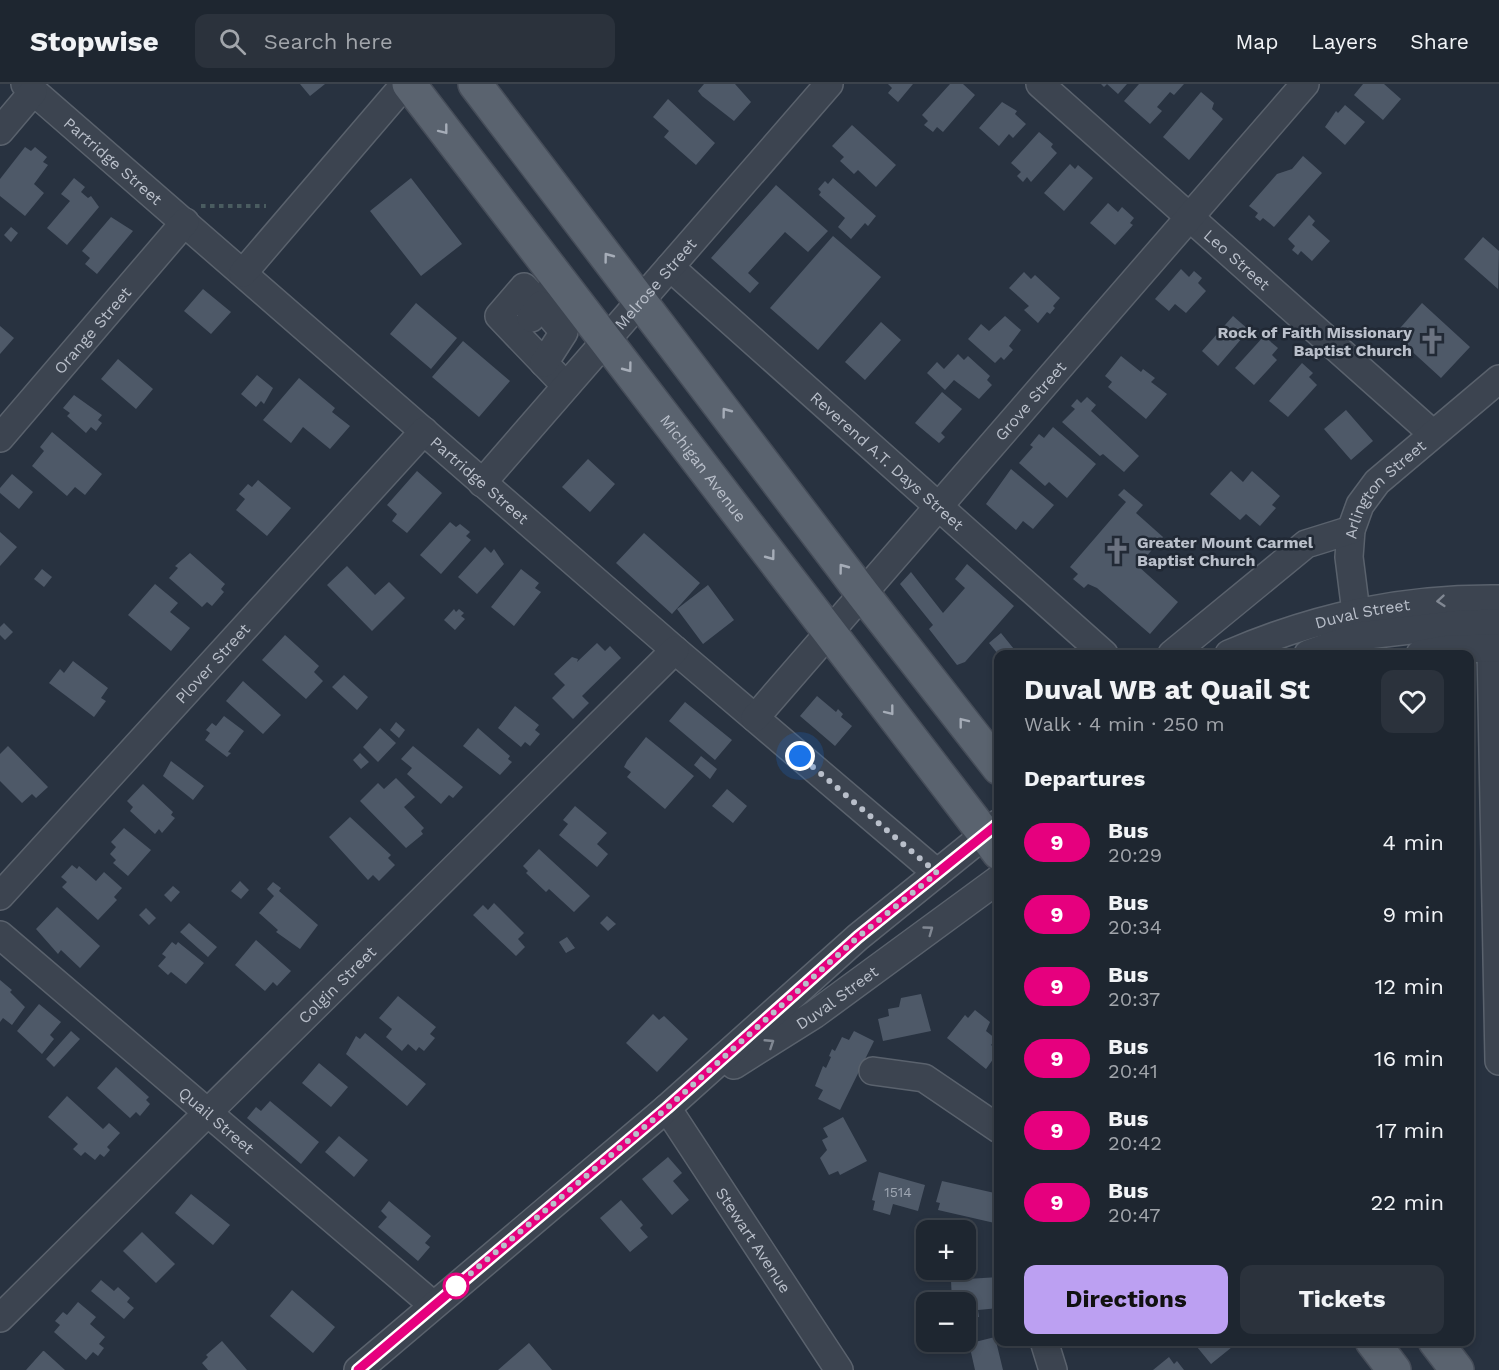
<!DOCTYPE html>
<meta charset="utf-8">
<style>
:root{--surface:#1e2630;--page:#2b323c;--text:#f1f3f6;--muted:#a1a5ab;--line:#3c434c;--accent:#bca0f2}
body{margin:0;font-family:"Work Sans",sans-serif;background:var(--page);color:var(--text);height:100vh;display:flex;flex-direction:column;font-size:22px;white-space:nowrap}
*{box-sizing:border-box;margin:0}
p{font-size:20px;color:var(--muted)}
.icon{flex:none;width:33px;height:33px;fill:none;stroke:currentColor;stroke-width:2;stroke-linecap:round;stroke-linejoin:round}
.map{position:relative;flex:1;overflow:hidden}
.drawer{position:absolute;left:994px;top:566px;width:480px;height:696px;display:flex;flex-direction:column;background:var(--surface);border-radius:12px;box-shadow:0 3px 9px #0003,0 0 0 2px var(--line)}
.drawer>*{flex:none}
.badge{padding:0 12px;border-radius:20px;font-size:21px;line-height:39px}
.tools{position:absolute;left:916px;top:1136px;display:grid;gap:12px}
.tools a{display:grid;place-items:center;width:60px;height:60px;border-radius:12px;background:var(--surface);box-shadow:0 3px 9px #0003,0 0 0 2px var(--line);font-size:30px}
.you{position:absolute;width:30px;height:30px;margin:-15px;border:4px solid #fff;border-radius:50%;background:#1a73e8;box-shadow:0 0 0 9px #1a73e833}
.map>.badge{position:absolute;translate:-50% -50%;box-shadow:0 0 0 3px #fff}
h2{padding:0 30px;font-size:22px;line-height:54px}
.round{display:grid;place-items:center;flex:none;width:63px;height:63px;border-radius:12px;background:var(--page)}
.summary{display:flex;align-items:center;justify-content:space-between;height:102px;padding:0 30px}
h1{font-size:28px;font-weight:700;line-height:45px}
.cta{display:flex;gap:12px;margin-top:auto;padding:12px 30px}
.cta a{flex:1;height:69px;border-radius:12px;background:var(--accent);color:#111;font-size:24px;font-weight:700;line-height:69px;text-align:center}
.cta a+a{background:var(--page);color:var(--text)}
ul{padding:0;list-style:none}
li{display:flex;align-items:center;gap:18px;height:72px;padding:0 30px}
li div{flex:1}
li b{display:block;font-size:22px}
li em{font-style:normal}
li .badge{min-width:66px;font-weight:700;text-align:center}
header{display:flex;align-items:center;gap:36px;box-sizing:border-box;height:84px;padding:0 30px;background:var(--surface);border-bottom:2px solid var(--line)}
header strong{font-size:28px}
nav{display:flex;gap:33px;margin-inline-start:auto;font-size:21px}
.search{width:420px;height:54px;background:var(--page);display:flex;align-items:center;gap:15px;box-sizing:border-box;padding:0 21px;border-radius:12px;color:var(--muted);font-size:22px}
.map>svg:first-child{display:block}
.building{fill:#4e5968}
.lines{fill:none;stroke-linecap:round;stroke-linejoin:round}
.minor-casing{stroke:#5a626d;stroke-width:30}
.major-casing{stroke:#464d59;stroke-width:36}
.path{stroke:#4a5c60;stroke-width:4;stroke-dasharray:4.5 4.5;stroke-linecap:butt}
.minor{stroke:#3c4450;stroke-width:27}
.major{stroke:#5a636f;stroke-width:33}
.oneway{stroke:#a6adb8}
.oneway2{stroke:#818893}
.line-casing{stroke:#fff;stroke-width:14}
.line{stroke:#e6007e;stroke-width:9}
.walk{stroke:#b9bfca;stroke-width:6;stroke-dasharray:0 10.8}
.stop-dot{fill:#fff;stroke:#e6007e;stroke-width:3}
.labels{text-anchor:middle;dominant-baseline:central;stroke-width:5;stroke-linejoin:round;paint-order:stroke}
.number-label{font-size:14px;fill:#9ea6b2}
.street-label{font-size:16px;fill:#b9bfca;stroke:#212935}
.poi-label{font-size:16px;font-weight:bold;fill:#b9bfca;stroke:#212935;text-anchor:end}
</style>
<header>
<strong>Stopwise</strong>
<div class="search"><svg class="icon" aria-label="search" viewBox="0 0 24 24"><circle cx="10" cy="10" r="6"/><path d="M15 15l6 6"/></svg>Search here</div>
<nav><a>Map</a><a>Layers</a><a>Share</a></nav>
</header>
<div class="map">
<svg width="1499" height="1286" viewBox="0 0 1499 1286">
<rect width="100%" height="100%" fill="#283240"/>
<path class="building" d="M300,0H325L310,12Z
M704,0H735L751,18L734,37L702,12L698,7Z
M888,0H913L898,18L888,9L892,4Z
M950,0H963L975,11L943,48L937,43L933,48L924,41L928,37L922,31Z
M1101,0H1127L1118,10L1107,0L1104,3Z
M1139,0H1184L1174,11L1170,8L1157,23L1162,27L1150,40L1124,17Z
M1363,0H1384L1401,15L1383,36L1354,11Z
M1201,8L1214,19L1212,25L1223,35L1189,76L1163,53Z
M668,15L715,59L696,81L664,53L669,47L653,33Z
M1002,18L1017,27L1015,30L1026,40L1013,54L1009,50L999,62L979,44Z
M1345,21L1365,38L1345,61L1325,43L1336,27L1338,29Z
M852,41L896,81L876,103L858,86L854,90L840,77L844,73L832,62Z
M1039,48L1053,60L1051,63L1057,69L1031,98L1027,93L1023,98L1017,92L1021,88L1011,79Z
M25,63L31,67L35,63L47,73L43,78L48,81L34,100L44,109L25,132L0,112V95Z
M1303,72L1322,89L1274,143L1263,134L1260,137L1255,133L1258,129L1249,122L1277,90L1292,85Z
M1070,80L1075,85L1078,81L1093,94L1064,127L1044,109Z
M74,94L85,103L81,108L88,114L91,112L99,123L67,161L47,144L70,117L61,110Z
M411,94L462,160L421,192L370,127Z
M833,94L876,132L868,142L865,139L851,155L838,143L845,134L819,111L821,108L818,105L825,97L828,100Z
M776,101L828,147L808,168L785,148L748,189L759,199L750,209L711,174Z
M1108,119L1118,128L1122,123L1134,134L1130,139L1133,141L1115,161L1090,139Z
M1309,131L1315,137L1312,141L1330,157L1312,177L1301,167L1298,171L1292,166L1295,162L1288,155Z
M111,133L133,147L97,190L85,180L90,174L82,167Z
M11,143L18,149L11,158L4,151Z
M833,152L881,193L818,266L770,224Z
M1483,153L1499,167L1498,205L1464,175Z
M1181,185L1189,193L1194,187L1202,194L1198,199L1206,207L1186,229L1175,220L1169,227L1155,215Z
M1024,188L1031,195L1035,191L1060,214L1053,222L1055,224L1050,230L1047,228L1038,239L1024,226L1029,222L1009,204Z
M203,205L231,228L211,250L184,227Z
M416,219L457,254L431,285L390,250Z
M1422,219L1470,263L1441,294L1394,251Z
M1005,232L1021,246L1009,262L1013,266L1004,276L1001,273L995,279L968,255L981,240L989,247Z
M1233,232L1249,246L1218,282L1202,267Z
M881,238L901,256L865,296L845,278Z
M0,242L14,254L0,270Z
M1264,252L1278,264L1272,271L1277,276L1254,301L1235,284Z
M463,257L510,297L479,333L432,293Z
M958,270L964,276L968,272L990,292L987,296L992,301L979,315L954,296L945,306L927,289L937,278L944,285Z
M1121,272L1141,288L1143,285L1155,294L1151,298L1167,310L1146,335L1108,303L1112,298L1105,292Z
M118,275L153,305L136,325L101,295Z
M1302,279L1313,289L1309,293L1317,301L1288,333L1269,317Z
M257,291L273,304L264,320L261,317L256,323L241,310Z
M299,294L335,324L332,328L350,342L330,365L303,343L291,359L263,336Z
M942,308L962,325L941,349L945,353L939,359L915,339Z
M74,311L102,331L98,336L102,339L96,347L91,343L86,349L67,332L70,329L63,324Z
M1087,313L1096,321L1091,327L1139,372L1124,388L1103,370L1100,372L1062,338L1075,325L1071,322L1077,315L1081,319Z
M1346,326L1373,357L1351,376L1324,345Z
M1053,343L1096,380L1067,414L1049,398L1045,402L1019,379L1033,363L1030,361L1039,350L1044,354Z
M52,348L102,390L85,411L75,403L67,412L32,382L44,367L40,363Z
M588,375L615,400L590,428L562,403Z
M1011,385L1054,421L1033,445L1023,437L1016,446L986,420Z
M417,387L442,409L407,449L392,437L397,430L387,421Z
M1231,387L1243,398L1252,387L1280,412L1272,421L1276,424L1260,442L1246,430L1240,436L1210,410Z
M12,390L33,408L19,425L0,409V404Z
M258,396L291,424L267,452L236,426L245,415L239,410L248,400L252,403Z
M1124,405L1143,421L1136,429L1163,453L1138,482L1178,518L1150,550L1097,504L1088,500L1084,504L1073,495L1078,490L1070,483L1126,418L1118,411Z
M450,438L456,443L460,440L470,448L466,452L471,456L441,490L420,471Z
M0,448L17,463L0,482Z
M644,449L700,499L672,530L616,479Z
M485,463L491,469L494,465L504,480L477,510L458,493Z
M190,469L225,500L221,505L224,508L212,522L207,518L202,523L169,494L178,484L175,482Z
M967,480L1014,522L965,578L957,581L929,545L933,541L900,500L911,488L943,529L965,504L955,495Z
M347,482L375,511L389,498L405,514L372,547L327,501Z
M42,485L52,493L44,503L34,495Z
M521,485L539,499L535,504L541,508L514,542L491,523Z
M155,500L178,519L170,528L190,544L171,567L128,531Z
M708,501L734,536L703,560L677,525Z
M454,525L456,528L459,525L464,529L461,532L465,535L455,546L444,536Z
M4,539L13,548L5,556L0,551V543Z
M1001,549L1018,570H998L989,559Z
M285,551L319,582L314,588L323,597L306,615L262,576Z
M597,559L605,567L610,562L621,574L582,612L589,619L573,635L552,614L565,601L554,590L572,573L578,575L577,578Z
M73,577L108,604L101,614L106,617L94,633L49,599L60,585L64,589Z
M344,591L368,613L357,626L332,603Z
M243,597L281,631L263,650L226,617Z
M817,612L836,628L838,625L843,630L841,633L852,642L835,662L800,632Z
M685,618L732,656L715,676L669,637Z
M515,622L539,641L535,646L540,650L530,662L525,658L521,663L498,644Z
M224,632L244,647L228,668L231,669L227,673L205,656L210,649L206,646L212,639L216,642Z
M396,638L405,646L399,654L390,646Z
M380,644L396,659L378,678L363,663Z
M478,644L510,672L508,675L512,678L500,691L463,662Z
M646,653L694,692L665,725L627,693L631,688L624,683L627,677Z
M8,662L48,703L36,714L32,710L22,719L0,697V670Z
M413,662L463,703L453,714L449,711L441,720L407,690L412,684L401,675Z
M360,669L369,678L361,685L353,676Z
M701,672L717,685L710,695L694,681Z
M171,677L204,702L193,716L163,692Z
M396,694L415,713L404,723L424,744L421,747L423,750L406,764L360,717L378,699L384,705Z
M143,700L173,728L171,731L175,734L162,749L159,745L155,750L130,727L133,723L127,717Z
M727,705L747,722L733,739L712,722Z
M575,722L607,749L597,760L608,770L597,783L559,751L568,740L563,736Z
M350,733L391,771L388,774L395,781L379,797L373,791L368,796L329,753Z
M124,744L151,766L128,792L113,779L116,776L110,770L116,763L111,758Z
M539,765L590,812L574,828L549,805L546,808L526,789L528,787L523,782Z
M72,781L77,785L79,782L96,797L104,788L122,804L114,813L117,816L98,836L62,803L67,798L61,793Z
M240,797L249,806L241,815L231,807Z
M273,798L281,804L279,807L318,841L300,865L276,848L278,846L259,829L274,812L267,805Z
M173,802L180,808L171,818L164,811Z
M494,819L524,849L518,855L525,863L516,872L473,831L483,821L488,826Z
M57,823L100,862L80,884L61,866L58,870L36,845Z
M146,824L156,834L149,841L139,831Z
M607,832L616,840L608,847L600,839Z
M189,839L217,863L208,873L180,848Z
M567,853L575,864L566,869L559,858Z
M256,856L291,887L277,902L273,898L265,907L235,881Z
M172,858L176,861L178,858L204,879L186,900L171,888L168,891L158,882L166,873L162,870Z
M0,896L12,906L10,908L25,923L12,941L3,934L0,938Z
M921,910L931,947L883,957L878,935L889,932L888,925L899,923L901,914Z
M398,912L436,943L430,950L435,954L424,967L419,963L416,967L408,960L402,967L386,953L392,945L379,934Z
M39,920L61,938L50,951L54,955L42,970L17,947Z
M975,926L990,938L986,947L996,955L991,961L999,967L986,985L947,954L965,931L968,934Z
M653,930L659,936L664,932L688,955L657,988L626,959Z
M71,947L80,955L54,983L46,975Z
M854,947L874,957L840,1026L818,1015L823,1006L815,1002L823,982L826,984L831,973L829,972L832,965L835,967L842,953L849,956Z
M365,949L426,1000L407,1022L346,970L356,952L360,955Z
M319,979L348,1003L331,1023L302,999Z
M116,983L149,1013L146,1016L150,1020L140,1032L136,1028L130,1034L97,1004Z
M67,1012L103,1045L109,1039L120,1049L107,1063L110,1066L104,1073L100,1070L95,1076L85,1068L81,1072L73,1065L78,1060L48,1033Z
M270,1017L319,1058L301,1080L247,1034L256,1023L261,1027Z
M843,1033L867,1077L840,1091L838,1087L829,1091L820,1074L827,1066L822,1056L828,1053L823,1044Z
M339,1052L368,1076L354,1093L325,1068Z
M668,1073L682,1089L673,1097L689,1116L672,1131L642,1095Z
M879,1088L925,1101L918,1127L893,1120L890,1131L873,1126L875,1117L872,1116Z
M942,1097L999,1110V1140L938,1126L940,1119L936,1118Z
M191,1110L230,1141L213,1161L175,1129Z
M621,1116L643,1141L640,1144L648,1153L630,1168L600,1134Z
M389,1117L431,1152L425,1159L430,1163L418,1177L378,1143L387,1133L381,1127Z
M142,1148L175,1180L156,1199L123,1167Z
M999,1193V1224L978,1226L979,1233H975V1237H966V1218H952L951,1196Z
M101,1196L114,1207L118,1203L130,1214L127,1218L134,1224L124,1235L91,1207Z
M292,1206L335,1243L313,1269L270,1232Z
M78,1218L96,1233L90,1240L105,1253L99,1260L104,1264L98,1272L93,1268L86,1276L54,1248L60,1241L55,1237L63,1228L67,1231Z
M995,1253L1003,1286H975L970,1264L976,1262L975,1258Z
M222,1257L247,1286H208L202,1279L208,1273L206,1271Z
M1197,1257H1248L1240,1263L1237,1259L1211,1280L1197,1263L1200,1260Z
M529,1259L552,1286H498Z
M43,1267H44L65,1286H26Z
M1169,1273L1174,1280L1177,1277L1184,1286H1153Z"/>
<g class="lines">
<defs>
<g id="minor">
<path id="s1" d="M25,0L675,566L937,789"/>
<path id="s2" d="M1040,0L1433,350"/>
<path d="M0,47L33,8"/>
<path id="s3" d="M670,183L1104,570"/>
<path d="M243,189L405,0"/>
<path d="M558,194L541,221L524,203L499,232L566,302"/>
<path d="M531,234L541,221L564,248L544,279"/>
<path id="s4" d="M0,354L185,138"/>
<path id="s5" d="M482,399L829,0"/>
<path id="s6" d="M1359,552L1349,473L1351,446L1360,421L1377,398L1499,295"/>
<path d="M1491,564L1499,977"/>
<path d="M1172,570L1306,460L1351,446"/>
<path id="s7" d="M1229,570C1317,532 1403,514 1499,515"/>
<path d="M1308,570L1359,552L1461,540L1499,539"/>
<path d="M1420,570L1448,565L1499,564"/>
<path id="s8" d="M755,634L1305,0"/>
<path id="s9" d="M0,812L424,347"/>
<path id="s10" d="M0,851L433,1221"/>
<path id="s11" d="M734,981L815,930L999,795"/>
<path d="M873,987L924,994L999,1045"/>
<path id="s12" d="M667,1024L839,1286"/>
<path id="s13" d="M0,1234L675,566"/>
<path d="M1044,1257L1053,1286"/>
<path d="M358,1286L667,1024L858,853L999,739"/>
</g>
<g id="major">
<path id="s14" d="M409,0L999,769"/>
<path d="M475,0L863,510L999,684"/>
<path d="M1372,1257L1394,1286"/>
<path d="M1435,1257L1457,1286"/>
</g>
</defs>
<use href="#minor" class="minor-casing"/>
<use href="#major" class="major-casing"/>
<path class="path" d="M201,122H266"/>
<use href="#minor" class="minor"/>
<use href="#major" class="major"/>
</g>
<defs><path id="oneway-chevron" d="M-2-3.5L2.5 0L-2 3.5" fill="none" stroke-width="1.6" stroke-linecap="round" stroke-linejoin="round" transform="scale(1.5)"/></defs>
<g class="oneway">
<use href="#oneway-chevron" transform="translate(444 46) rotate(52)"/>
<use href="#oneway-chevron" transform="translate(608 173) rotate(-127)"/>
<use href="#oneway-chevron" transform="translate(628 284) rotate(53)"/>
<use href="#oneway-chevron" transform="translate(726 328) rotate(-127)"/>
<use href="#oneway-chevron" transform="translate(771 472) rotate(53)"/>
<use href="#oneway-chevron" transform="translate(843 484) rotate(-127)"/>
<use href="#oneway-chevron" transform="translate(890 627) rotate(52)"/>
<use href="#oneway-chevron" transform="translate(963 638) rotate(-128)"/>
</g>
<g class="oneway2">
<use href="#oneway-chevron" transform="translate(1441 517) rotate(175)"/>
<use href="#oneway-chevron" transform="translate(929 846) rotate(-36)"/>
<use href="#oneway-chevron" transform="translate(770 959) rotate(-33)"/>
</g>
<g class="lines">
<defs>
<path id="line" d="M358,1286L667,1024L858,853L999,739"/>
</defs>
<use href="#line" class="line-casing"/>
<use href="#line" class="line"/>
<path class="walk" d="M456,1202L451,1206L667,1024L858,853L937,789L800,672"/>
</g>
<defs>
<symbol id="church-bare" viewBox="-9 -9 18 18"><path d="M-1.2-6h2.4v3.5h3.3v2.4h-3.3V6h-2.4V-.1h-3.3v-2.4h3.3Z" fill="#6b7280" stroke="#212935" stroke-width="2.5" paint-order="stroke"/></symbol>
</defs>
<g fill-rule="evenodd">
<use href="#church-bare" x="1413" y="238" width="38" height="38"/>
<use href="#church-bare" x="1098" y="448" width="38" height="38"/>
</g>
<circle class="stop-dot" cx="456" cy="1202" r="12"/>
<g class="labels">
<g class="number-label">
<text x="898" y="1108">1514</text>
</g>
<g class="street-label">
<text stroke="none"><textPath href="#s1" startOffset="117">Partridge Street</textPath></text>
<text stroke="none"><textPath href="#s2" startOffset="264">Leo Street</textPath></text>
<text stroke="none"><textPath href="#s5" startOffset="264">Melrose Street</textPath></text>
<text stroke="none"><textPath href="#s4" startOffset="142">Orange Street</textPath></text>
<text stroke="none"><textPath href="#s8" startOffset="420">Grove Street</textPath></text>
<text stroke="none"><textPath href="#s3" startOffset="291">Reverend A.T. Days Street</textPath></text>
<text stroke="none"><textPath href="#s14" startOffset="484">Michigan Avenue</textPath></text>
<text stroke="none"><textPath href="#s1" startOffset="603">Partridge Street</textPath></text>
<text stroke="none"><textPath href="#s6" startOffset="160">Arlington Street</textPath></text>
<text stroke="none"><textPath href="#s7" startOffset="140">Duval Street</textPath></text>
<text stroke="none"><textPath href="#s9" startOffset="315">Plover Street</textPath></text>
<text stroke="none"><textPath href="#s13" startOffset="474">Colgin Street</textPath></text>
<text stroke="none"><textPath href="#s11" startOffset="123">Duval Street</textPath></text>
<text stroke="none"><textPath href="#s10" startOffset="285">Quail Street</textPath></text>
<text stroke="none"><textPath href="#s12" startOffset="158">Stewart Avenue</textPath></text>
</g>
<g class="poi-label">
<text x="1412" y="248">Rock of Faith Missionary<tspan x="1412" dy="18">Baptist Church</tspan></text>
<text x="1137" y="458" text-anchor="start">Greater Mount Carmel<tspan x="1137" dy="18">Baptist Church</tspan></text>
</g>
</g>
</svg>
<div class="tools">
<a>+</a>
<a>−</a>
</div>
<div class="you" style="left:800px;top:672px"></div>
<section class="drawer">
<div class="summary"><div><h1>Duval WB at Quail St</h1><p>Walk · 4 min · 250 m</p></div><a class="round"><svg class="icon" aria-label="heart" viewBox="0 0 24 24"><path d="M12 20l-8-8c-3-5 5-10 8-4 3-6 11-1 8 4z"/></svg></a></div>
<h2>Departures</h2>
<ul>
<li><span class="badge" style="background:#e6007e;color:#fff">9</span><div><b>Bus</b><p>20:29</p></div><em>4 min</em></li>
<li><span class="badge" style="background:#e6007e;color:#fff">9</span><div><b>Bus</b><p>20:34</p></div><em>9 min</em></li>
<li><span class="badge" style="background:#e6007e;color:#fff">9</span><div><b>Bus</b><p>20:37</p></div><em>12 min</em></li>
<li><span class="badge" style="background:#e6007e;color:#fff">9</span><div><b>Bus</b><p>20:41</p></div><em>16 min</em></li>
<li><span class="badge" style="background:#e6007e;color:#fff">9</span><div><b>Bus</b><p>20:42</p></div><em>17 min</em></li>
<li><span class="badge" style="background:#e6007e;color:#fff">9</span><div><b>Bus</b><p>20:47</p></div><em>22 min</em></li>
</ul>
<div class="cta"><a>Directions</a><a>Tickets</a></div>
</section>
</div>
